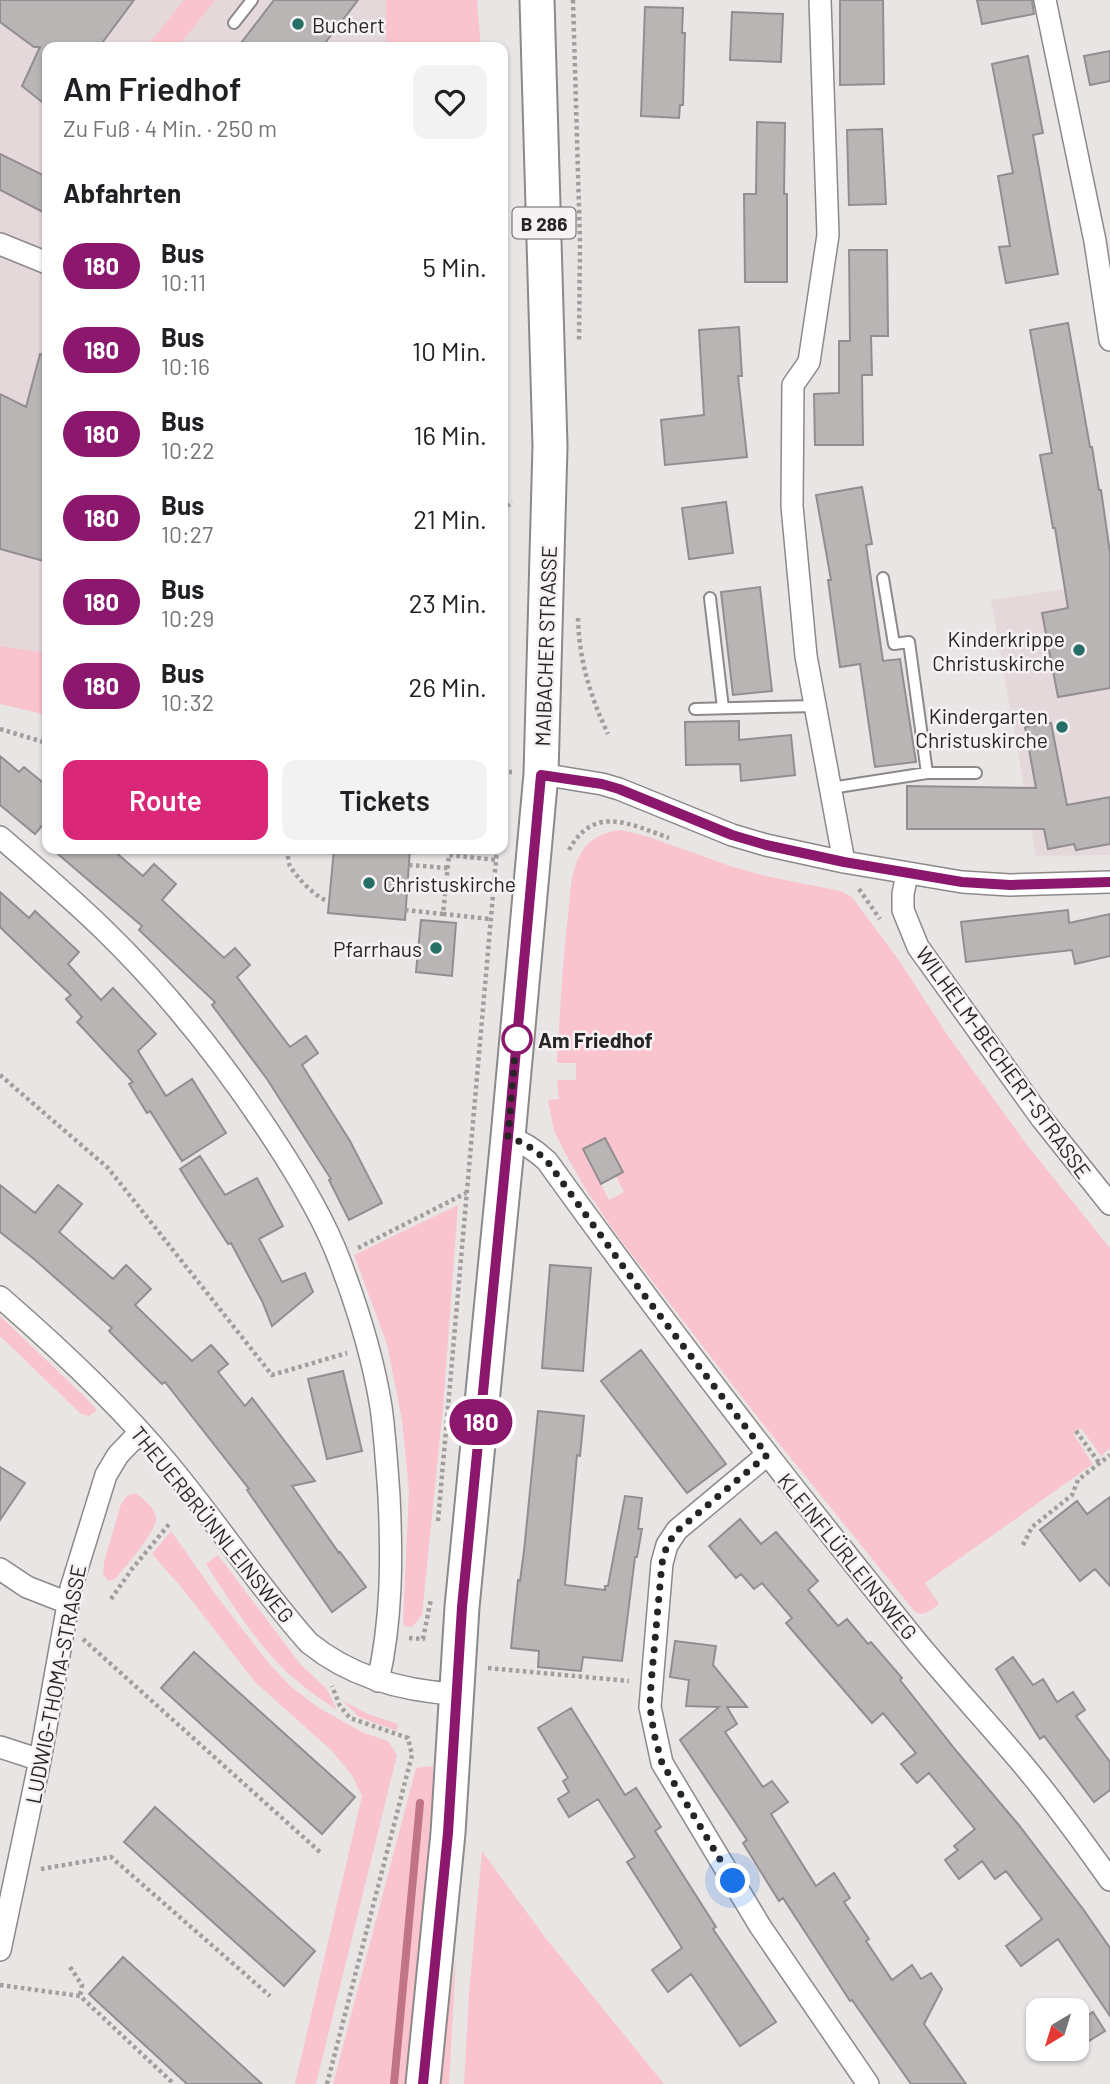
<!DOCTYPE html>
<html lang="de">
<meta charset="utf-8">
<style>
:root{--surface:#fff;--page:#f2f2f2;--text:#202124;--muted:#757577;--accent:#db2777}
body{margin:0;font-family:Barlow,sans-serif;background:var(--page);color:var(--text);height:100vh;display:flex;flex-direction:column;font-size:26px;white-space:nowrap}
*{box-sizing:border-box;margin:0}
p{font-size:23px;color:var(--muted)}
.icon{flex:none;width:38px;height:38px;fill:none;stroke:currentColor;stroke-width:2;stroke-linecap:round;stroke-linejoin:round}
.map{position:relative;flex:1;overflow:hidden}
.drawer{position:absolute;left:42px;top:42px;width:466px;height:812px;display:flex;flex-direction:column;background:var(--surface);border-radius:14px;box-shadow:0 2px 5px #0004}
.drawer>*{flex:none}
.badge{padding:0 14px;border-radius:23px;font-size:24px;line-height:46px}
.needle{width:46px;rotate:218deg}
.controls{position:absolute;left:1026px;top:1998px;display:grid;gap:14px}
.controls a{display:grid;place-items:center;width:63px;height:63px;border-radius:14px;background:var(--surface);box-shadow:0 2px 5px #0004;font-size:35px}
.you{position:absolute;width:35px;height:35px;margin:-18px;border:5px solid #fff;border-radius:50%;background:#1a73e8;box-shadow:0 0 0 10px #1a73e833}
.map>.badge{position:absolute;translate:-50% -50%;box-shadow:0 0 0 4px #fff}
h2{padding:0 21px;font-size:26px;line-height:63px}
.round{display:grid;place-items:center;flex:none;width:74px;height:74px;border-radius:14px;background:var(--page)}
.head{display:flex;align-items:center;justify-content:space-between;height:119px;padding:0 21px}
h1{font-size:33px;font-weight:600;line-height:52px}
.cta{display:flex;gap:14px;margin-top:auto;padding:14px 21px}
.cta a{flex:1;height:80px;border-radius:14px;background:var(--accent);color:#fff;font-size:28px;font-weight:600;line-height:80px;text-align:center}
.cta a+a{background:var(--page);color:var(--text)}
ul{padding:0;list-style:none}
li{display:flex;align-items:center;gap:21px;height:84px;padding:0 21px}
li div{flex:1}
li b{display:block;font-size:26px}
li em{font-style:normal}
li .badge{min-width:77px;font-weight:700;text-align:center}
.map>svg:first-child{display:block}
.built{fill:#e5d8da}
.green{fill:#f9c4ce;fill-rule:evenodd}
.lines{fill:none;stroke-linecap:round;stroke-linejoin:round}
.stream{stroke:#c07485;stroke-width:8}
.building{fill:#b9b5b5;stroke:#928e8f;stroke-width:2}
.service-casing{stroke:#8d8989;stroke-width:14}
.minor-casing{stroke:#8d8989;stroke-width:24}
.primary-casing{stroke:#8d8989;stroke-width:37}
.path{stroke:#a19e9e;stroke-width:4.5;stroke-dasharray:3.5 3.5;stroke-linecap:butt}
.service{stroke:#fff;stroke-width:10}
.minor{stroke:#fff;stroke-width:21}
.primary{stroke:#fff;stroke-width:33}
.line-casing{stroke:#fff;stroke-width:16}
.line{stroke:#8c186e;stroke-width:10}
.walk{stroke:#262425;stroke-width:7;stroke-dasharray:0 12.6}
.poi-dot{fill:#266f67;stroke:#f6f2f3;stroke-width:2.5}
.stop-dot{fill:#fff;stroke:#8c186e;stroke-width:3.5}
.labels{text-anchor:middle;dominant-baseline:central;stroke-width:5;stroke-linejoin:round;paint-order:stroke}
.shield{fill:#f6f2f3;stroke:#646263;stroke-width:2}
.shield-label{font-size:19px;font-weight:bold;fill:#262425}
.poi-label{font-size:21px;fill:#262425;stroke:#f6f2f3;text-anchor:end}
.street-label{font-size:21px;fill:#262425;stroke:#f6f2f3}
.stop-label{font-size:21px;font-weight:bold;fill:#262425;stroke:#f6f2f3;text-anchor:start}
</style>
<div class="map">
<svg width="1110" height="2084" viewBox="0 0 1110 2084">
<rect width="100%" height="100%" fill="#e9e5e5"/>
<path class="built" d="M0,0H386V47H47V653L0,646Z
M1110,582V855L1036,856L991,600Z"/>
<path class="green" d="M184,0H215L178,47H146Z
M386,0H477L481,47H386Z
M0,646L47,653V715L0,704Z
M621,830L649,837L733,867L770,877L841,891L852,897L900,962L948,1036L1027,1145L1110,1248V1448L1101,1456L1081,1428L1073,1434L1093,1464L925,1583L939,1604C931,1610 925,1617 915,1612L756,1415L619,1238L585,1188L564,1151L554,1131L548,1100L559,1099L557,1080H576V1063H557C560,1014 562,965 568,917C570,895 570,872 581,853C590,838 604,832 621,830ZM605,1138L623,1172L616,1176L624,1192L609,1200L583,1149Z
M458,1205L443,1408L422,1615L412,1627L404,1626L403,1621L409,1491L402,1420L387,1344L354,1255Z
M0,1316L86,1398L97,1410L89,1416L81,1414L0,1336Z
M135,1493C143,1498 155,1508 156,1518C157,1531 127,1564 119,1575L113,1580L108,1581L103,1574L104,1562L121,1504L127,1496Z
M171,1531L219,1599L267,1661L290,1686L319,1708L364,1733L388,1741L397,1755L316,2084H295L362,1796L352,1775L331,1750L255,1682L182,1588L152,1554Z
M218,1555L301,1665L327,1689L337,1710C314,1695 291,1678 273,1658C247,1629 227,1596 206,1564Z
M342,1700L368,1714L398,1724L397,1731L359,1717Z
M433,1766V1788L408,2084H333L416,1768Z
M482,1851L544,1936L664,2084H464L469,1994Z
M456,1959L449,2084H437Z"/>
<g class="lines">
<path class="stream" d="M394,2084L420,1803"/>
</g>
<path class="building" d="M0,0H134L99,47H47V106L22,86L40,47H34L0,22Z
M274,0H358L322,47H238Z
M840,0H883L884,84L840,85Z
M977,0H1032L1034,14L982,24Z
M645,7L683,8L682,33H685L683,105H680L679,118L641,116Z
M732,12L783,14L781,62L730,60Z
M1110,51V81L1090,85L1084,56Z
M1028,56L1043,133L1033,135L1058,274L1006,283L999,247L1010,246L998,176L1013,173L992,64Z
M757,122L785,123L784,194H787V282H745L744,194H756Z
M882,129L886,204L849,205L847,130Z
M0,154L47,177V214L0,190Z
M849,250H887L888,336H871L872,375H862L863,445H815L814,394L839,393V341H850Z
M1068,323L1090,447H1092L1099,490H1101L1110,553V688L1058,697L1042,613L1068,608L1055,528H1053L1040,455L1052,453L1030,330Z
M739,327L742,376H738L747,457L665,465L661,420L704,415L699,330Z
M40,354L47,355V562L0,549V394L26,407Z
M862,487L872,544L866,545L883,661L900,659L916,762L875,767L860,664L840,667L828,580H831L816,495Z
M726,502L733,553L689,559L682,508Z
M760,587L772,691L733,695L721,592Z
M739,721V740L791,735L795,775L741,781L740,764L686,765L685,722Z
M1051,723L1067,805L1110,797V844L1076,850L1074,844L1048,849L1044,829H907V786L1036,788L1025,727Z
M0,756L19,772L24,767L47,786V820L35,834L0,805Z
M52,849H112L143,876L154,864L176,884L162,900L224,958L235,948L250,965L237,977L290,1047L306,1036L318,1053L302,1065L350,1141L382,1203L349,1220L329,1180L331,1179L267,1079L212,1005L215,1002L139,930L142,926Z
M334,849H410L405,920L328,913Z
M0,892L29,918L35,911L79,952L68,964L101,1000L113,988L156,1034L138,1051L166,1096L192,1079L226,1133L182,1161L150,1111L147,1113L129,1084L133,1082L77,1022L82,1017L66,999L71,995L0,927Z
M1068,910L1069,923L1110,914V956L1075,964L1072,950L966,962L961,922Z
M421,920L456,923L452,976L416,972Z
M605,1138L623,1172L601,1184L583,1149Z
M200,1156L225,1195L257,1178L283,1226L259,1239L282,1282L305,1273L313,1292L272,1326L262,1301L231,1243L228,1244L180,1169Z
M0,1185L35,1213L58,1185L82,1204L59,1232L113,1279L126,1265L151,1289L135,1305L192,1361L211,1345L228,1364L218,1372L245,1406L252,1398L315,1481L292,1486L339,1553L340,1552L366,1587L332,1612L247,1490L249,1489L165,1382L162,1384L109,1331L112,1328L34,1259L0,1232Z
M550,1265L591,1268L583,1371L542,1368Z
M641,1350L726,1464L687,1493L601,1381Z
M343,1371L362,1451L327,1459L308,1379Z
M538,1411L584,1416L580,1456L577,1455L565,1585L605,1590V1586H608L625,1496L642,1498L638,1529H642L637,1557H635L622,1661L583,1657L581,1671L538,1667L539,1651L511,1648L518,1580L520,1581L524,1551Z
M0,1467L25,1483L0,1520Z
M1110,1497V1586L1095,1569L1080,1581L1040,1530L1077,1501L1087,1514Z
M740,1519L761,1544L776,1532L818,1581L808,1590L838,1626L847,1619L868,1644L871,1642L902,1678L900,1680L958,1753L1018,1824L1083,1909L1110,1948V2016L1058,1939L1021,1966L1006,1946L1042,1919L1006,1871L995,1879L982,1861L959,1879L945,1860L958,1850L954,1846L975,1829L929,1773L917,1783L901,1764L916,1753L883,1713L872,1723L786,1623L792,1618L762,1583L754,1589L741,1574L736,1578L709,1546Z
M675,1641L716,1646L713,1665L747,1707H727L737,1724L725,1732L763,1787L772,1781L788,1802L771,1814L816,1886L834,1873L850,1898L844,1902L869,1939L866,1941L892,1980L912,1965L921,1979L931,1973L942,1989L924,2024L966,2084H911L852,2000L850,2001L783,1898L779,1901L743,1843L747,1840L680,1740L719,1707L686,1706L689,1680L670,1677Z
M194,1652L355,1797L322,1834L161,1688Z
M1013,1657L1033,1685L1043,1679L1057,1702L1073,1692L1085,1710L1076,1716L1110,1762V1790L1094,1802L1044,1736L1040,1739L996,1669Z
M571,1708L625,1795L636,1788L661,1827L655,1831L716,1927L713,1929L776,2022L740,2046L691,1974L668,1992L652,1970L682,1948L627,1862L635,1857L598,1799L569,1817L558,1799L569,1792L563,1781L568,1778L538,1728Z
M155,1807L315,1951L284,1986L124,1842Z
M123,1957L177,2006L262,2084H187L89,1994Z
M1093,2012L1105,2031L1076,2049V2023Z"/>
<g class="lines">
<defs>
<path id="service" d="M234,23L252,0
M883,578L894,644L909,642L927,773
M710,598L723,708
M695,709L815,706
M831,788L927,773H976"/>
<path id="minor" d="M820,0L828,235L809,362L793,385L792,506L806,656L844,862
M1045,0L1095,241L1110,340
M0,244L47,263
M541,774L602,784L619,789L732,835L766,845L844,862L962,882L1010,885L1110,882
M0,837C35,867 70,897 103,929C167,991 224,1063 273,1138C298,1176 323,1217 339,1259C357,1306 373,1357 381,1407C385,1436 387,1467 389,1496C392,1558 392,1620 378,1681
M907,874L903,894V910L918,947L1042,1119L1110,1204
M508,1137C524,1142 535,1150 547,1161C665,1325 789,1484 916,1641C950,1682 986,1721 1020,1761C1052,1799 1081,1839 1110,1880
M0,1297C60,1349 120,1405 170,1466C218,1524 259,1587 309,1643C351,1677 402,1691 456,1694
M767,1455L677,1530L667,1545L662,1563L650,1707L662,1763L760,1926L868,2084
M0,1569L27,1587L68,1603
M0,1747L40,1760
M0,1950L40,1760L71,1588L106,1475L118,1455L140,1432"/>
<path id="primary" d="M423,2084L448,1833L462,1607L508,1137L541,774L550,446L537,0"/>
</defs>
<use href="#service" class="service-casing"/>
<use href="#minor" class="minor-casing"/>
<use href="#primary" class="primary-casing"/>
<path class="path" d="M573,0L580,242L579,340
M502,511L512,501
M578,618C579,660 590,696 608,734
M0,729L47,743
M502,772H512
M287,849C288,855 288,861 290,866C296,877 318,900 329,901
M569,850C594,804 630,824 669,838
M409,865L448,868
M859,889L880,919
M405,910L443,914L449,855L496,860
M443,914L490,919
M0,1075L108,1168L272,1375L347,1353
M358,1248L466,1193
M1076,1431L1100,1464
M438,1521L497,849
M1023,1545L1032,1527L1072,1495L1078,1480L1110,1455
M111,1599L132,1569L170,1523
M409,1638L423,1639L431,1599
M83,1639L321,1853
M488,1668L629,1681
M41,1869L111,1857L270,1996
M70,1967L82,1985L80,1996
M0,1985L80,1996L174,2084
M327,2084L412,1755L408,1738L350,1718L340,1706L332,1686"/>
<use href="#service" class="service"/>
<use href="#minor" class="minor"/>
<use href="#primary" class="primary"/>
</g>
<g class="lines">
<defs>
<path id="line" d="M423,2084L448,1833L462,1607L508,1137L541,775L602,784L619,789L732,835L766,845L844,862L962,882L1010,885L1110,882"/>
</defs>
<use href="#line" class="line-casing"/>
<use href="#line" class="line"/>
<path class="walk" d="M517,1039V1031L508,1137C524,1142 535,1150 547,1161L638,1287L767,1455L677,1531L667,1545L662,1563L651,1684L650,1707L654,1734L662,1763L733,1881"/>
</g>
<g class="poi-dot">
<circle cx="298" cy="24" r="7"/>
<circle cx="1079" cy="650" r="7"/>
<circle cx="1062" cy="727" r="7"/>
<circle cx="369" cy="883" r="7"/>
<circle cx="436" cy="948" r="7"/>
</g>
<circle class="stop-dot" cx="517" cy="1039" r="14"/>
<g class="labels">
<rect class="shield" x="512.5" y="207.5" width="63" height="31" rx="5"/>
<g class="shield-label">
<text x="544" y="223">B 286</text>
</g>
<g class="poi-label">
<text x="312" y="24" text-anchor="start">Buchert</text>
<text x="1065" y="638">Kinderkrippe<tspan x="1065" dy="24">Christuskirche</tspan></text>
<text x="1048" y="715">Kindergarten<tspan x="1048" dy="24">Christuskirche</tspan></text>
<text x="383" y="883" text-anchor="start">Christuskirche</text>
<text x="422" y="948">Pfarrhaus</text>
</g>
<g class="street-label">
<text transform="translate(545 646) rotate(-88)">MAIBACHER STRASSE</text>
<text transform="translate(1004 1062) rotate(54)">WILHELM-BECHERT-STRASSE</text>
<text transform="translate(213 1524) rotate(51)">THEUERBRÜNNLEINSWEG</text>
<text transform="translate(848 1556) rotate(51)">KLEINFLÜRLEINSWEG</text>
<text transform="translate(55 1684) rotate(-79)">LUDWIG-THOMA-STRASSE</text>
</g>
<g class="stop-label">
<text x="538" y="1039">Am Friedhof</text>
</g>
</g>
</svg>
<div class="controls">
<a><svg class="needle" viewBox="-14 -14 28 28"><path d="M0-13l5 13h-10z" fill="#e53935"/><path d="M0 13l5-13h-10z" fill="#757577"/></svg></a>
</div>
<div class="you" style="left:733px;top:1881px"></div>
<b class="badge" style="left:481px;top:1422px;background:#8c186e;color:#fff">180</b>
<section class="drawer">
<div class="head"><div><h1>Am Friedhof</h1><p>Zu Fuß · 4 Min. · 250 m</p></div><a class="round"><svg class="icon" aria-label="heart" viewBox="0 0 24 24"><path d="M12 20l-8-8c-3-5 5-10 8-4 3-6 11-1 8 4z"/></svg></a></div>
<h2>Abfahrten</h2>
<ul>
<li><span class="badge" style="background:#8c186e;color:#fff">180</span><div><b>Bus</b><p>10:11</p></div><em>5 Min.</em></li>
<li><span class="badge" style="background:#8c186e;color:#fff">180</span><div><b>Bus</b><p>10:16</p></div><em>10 Min.</em></li>
<li><span class="badge" style="background:#8c186e;color:#fff">180</span><div><b>Bus</b><p>10:22</p></div><em>16 Min.</em></li>
<li><span class="badge" style="background:#8c186e;color:#fff">180</span><div><b>Bus</b><p>10:27</p></div><em>21 Min.</em></li>
<li><span class="badge" style="background:#8c186e;color:#fff">180</span><div><b>Bus</b><p>10:29</p></div><em>23 Min.</em></li>
<li><span class="badge" style="background:#8c186e;color:#fff">180</span><div><b>Bus</b><p>10:32</p></div><em>26 Min.</em></li>
</ul>
<div class="cta"><a>Route</a><a>Tickets</a></div>
</section>
</div>
